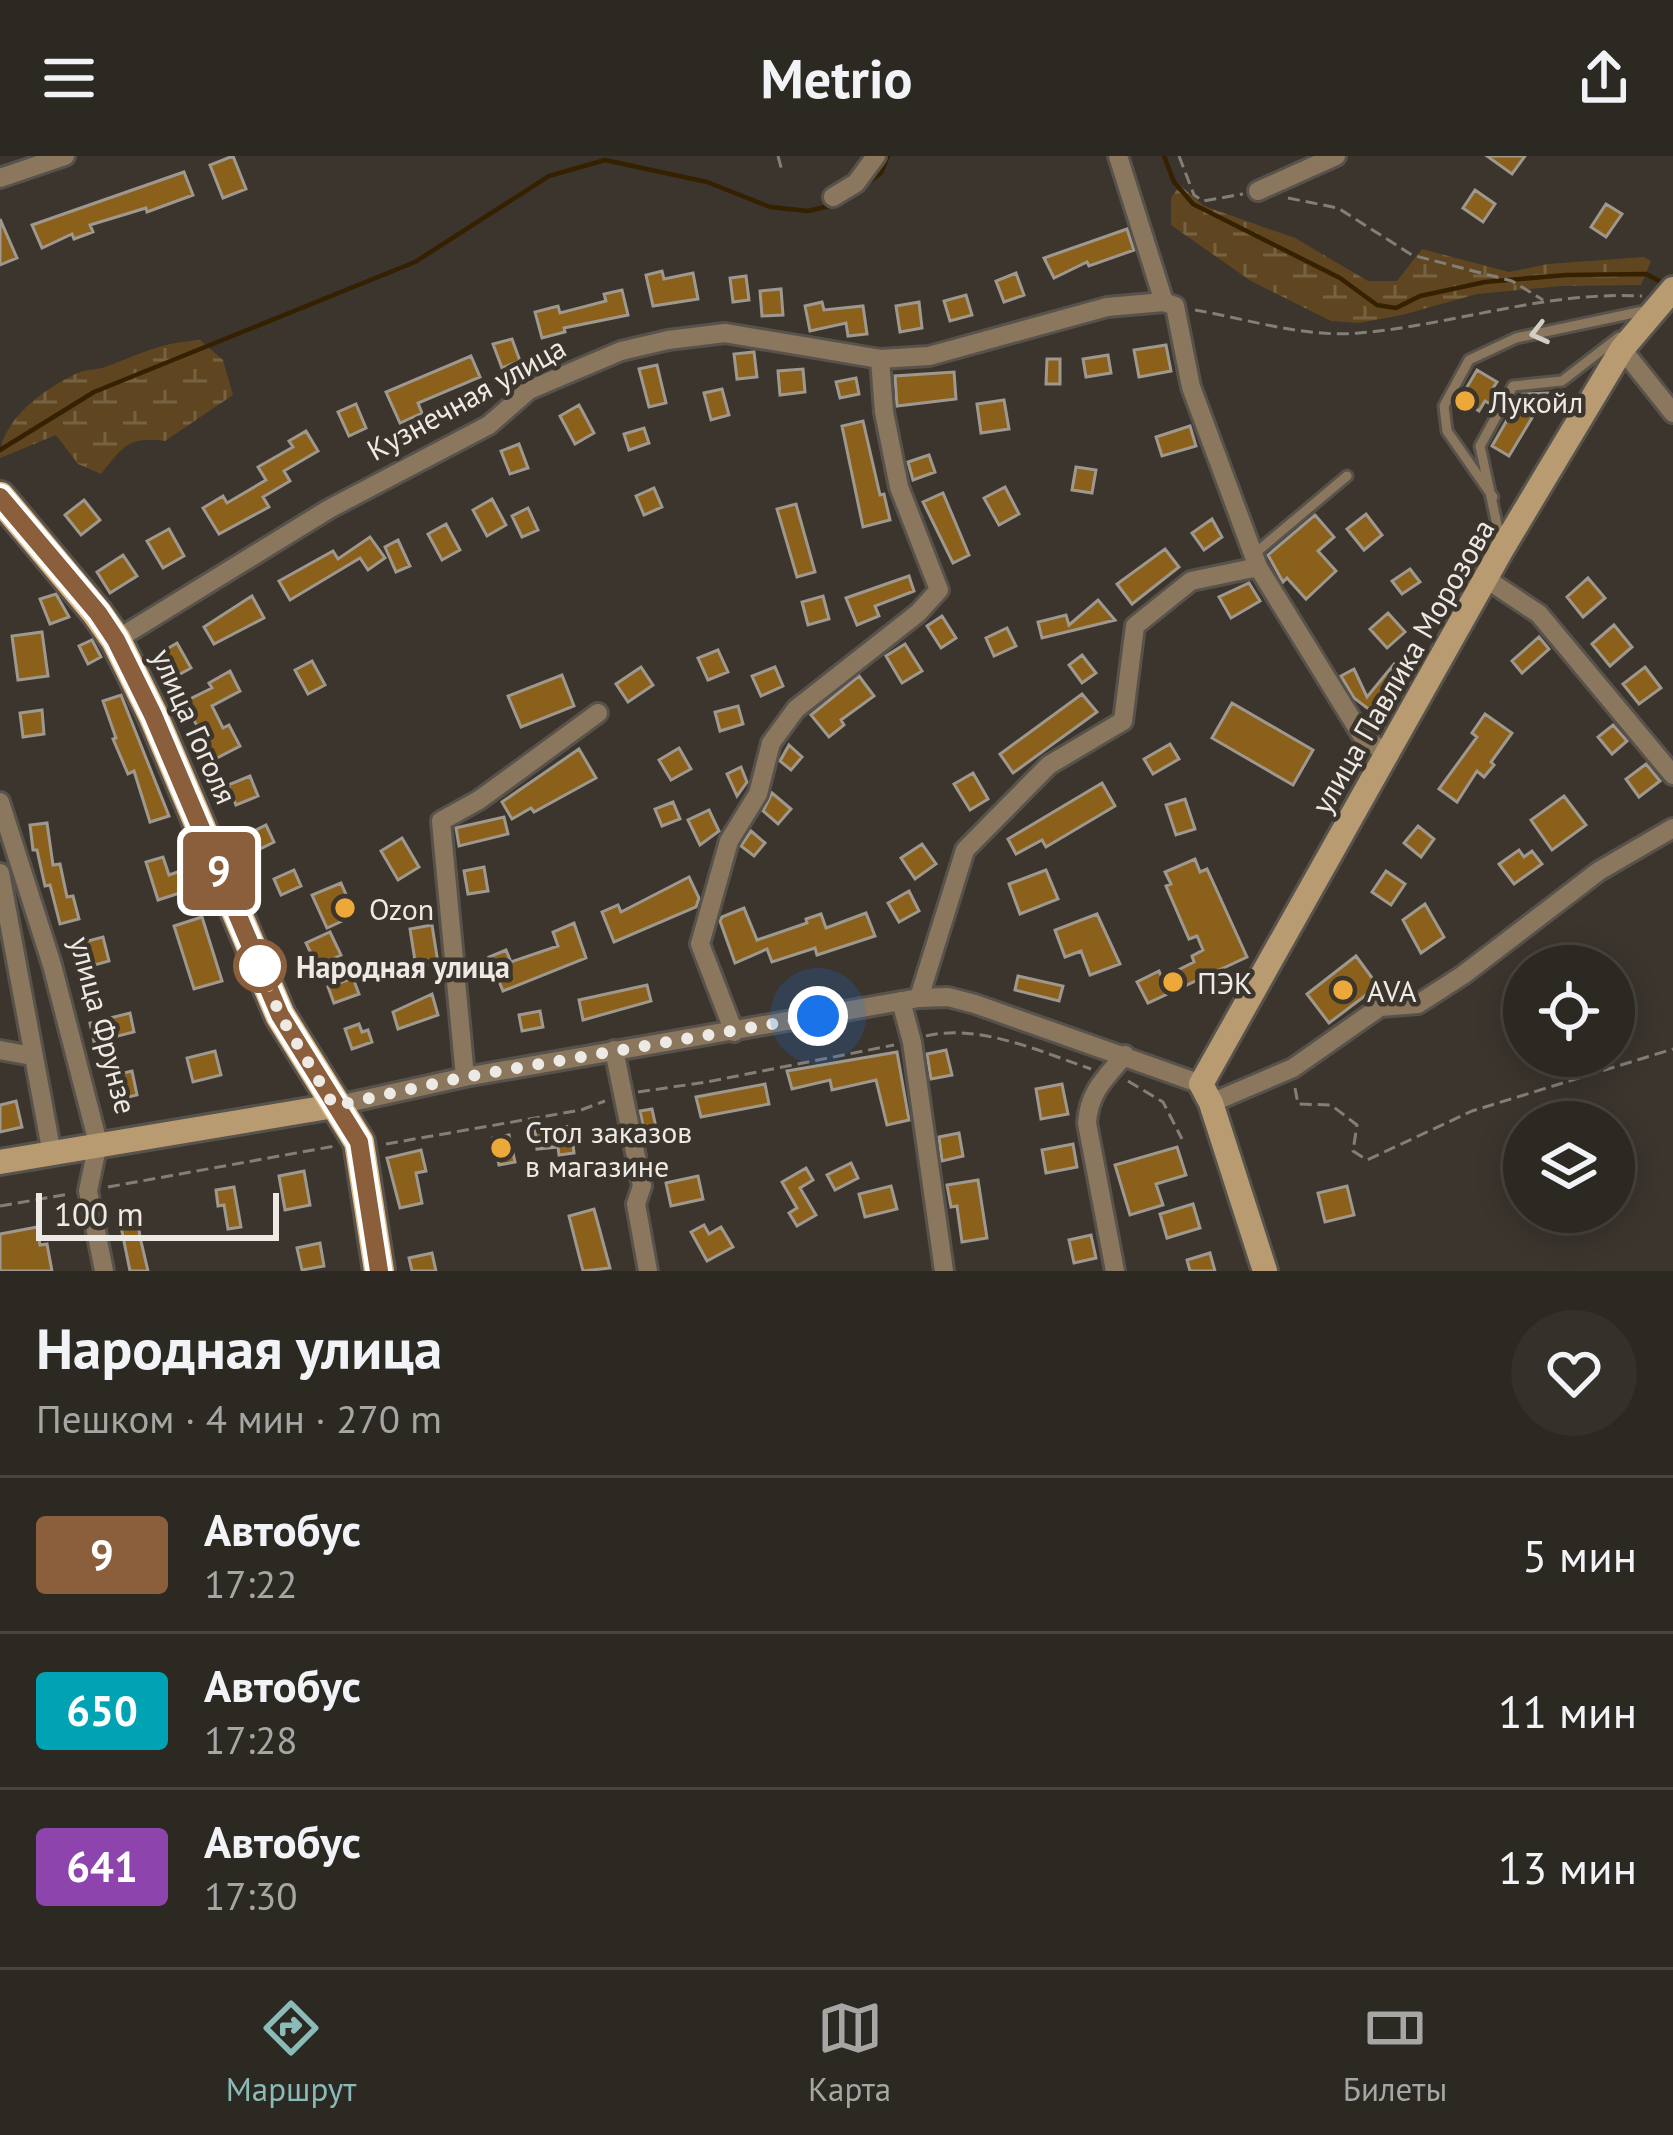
<!DOCTYPE html>
<html lang="ru">
<meta charset="utf-8">
<style>
:root{--surface:#2c2822;--page:#34302a;--text:#f1f3f6;--muted:#a6a6a5;--line:#484440;--accent:#8bbbb9}
body{margin:0;font-family:"PT Sans",sans-serif;background:var(--page);color:var(--text);height:100vh;display:flex;flex-direction:column;font-size:45px;white-space:nowrap}
*{box-sizing:border-box;margin:0}
p{font-size:39px;color:var(--muted)}
.icon{flex:none;width:66px;height:66px;fill:none;stroke:currentColor;stroke-width:2;stroke-linecap:round;stroke-linejoin:round}
.map{position:relative;height:1115px;overflow:hidden}
.drawer{display:flex;flex-direction:column;background:var(--surface);flex:1}
.drawer>*{flex:none}
.badge{padding:0 24px;border-radius:9px;font-size:42px;line-height:78px}
.buttons{position:absolute;left:1503px;top:789px;display:grid;gap:24px}
.buttons a{display:grid;place-items:center;width:132px;height:132px;border-radius:50%;background:var(--surface);box-shadow:0 6px 30px #0003,0 0 0 3px var(--line);font-size:60px}
.scale{position:absolute;left:36px;bottom:30px;width:243px;box-sizing:border-box;padding-left:12px;border:6px solid #edeae5;border-top:0;font-size:33px;line-height:42px;white-space:nowrap;color:#edeae5;-webkit-text-stroke:9px #3b352e;paint-order:stroke}
.you{position:absolute;width:60px;height:60px;margin:-30px;border:9px solid #fff;border-radius:50%;background:#1a73e8;box-shadow:0 0 0 18px #1a73e833}
.map>.badge{position:absolute;translate:-50% -50%;box-shadow:0 0 0 6px #fff}
.round{display:grid;place-items:center;flex:none;width:126px;height:126px;border-radius:63px;background:var(--page)}
.overview{display:flex;align-items:center;justify-content:space-between;height:204px;padding:0 36px}
h1{font-size:57px;font-weight:700;line-height:90px}
ul{padding:0;list-style:none}
li{display:flex;align-items:center;gap:36px;height:156px;padding:0 36px;border-top:3px solid var(--line)}
li div{flex:1}
li b{display:block;font-size:45px}
li em{font-style:normal}
li .badge{min-width:132px;font-weight:700;text-align:center}
header{display:flex;justify-content:space-between;align-items:center;height:156px;padding:0 36px;background:var(--surface);font-size:54px;font-weight:700}
.tab-bar{display:flex;justify-content:space-around;align-items:center;height:168px;border-top:3px solid var(--line);background:var(--surface);font-size:33px;color:var(--muted)}
.tab-bar a{display:grid;justify-items:center;gap:6px}
.tab-bar .current{color:var(--accent)}
.map>svg:first-child{display:block}
.wetland{fill:url(#wetland-marsh)}
.lines{fill:none;stroke-linecap:round;stroke-linejoin:round}
.stream{stroke:#352000;stroke-width:4.5}
.building{fill:#8a601b;stroke:#9e988f;stroke-width:3}
.lane-casing{stroke:#57524b;stroke-width:15}
.street-casing{stroke:#57524b;stroke-width:24}
.secondary-casing{stroke:#57524b;stroke-width:30}
.primary-casing{stroke:#57524b;stroke-width:36}
.path{stroke:#837e78;stroke-width:3;stroke-dasharray:12 6;stroke-linecap:butt}
.lane{stroke:#8a775d;stroke-width:9}
.street{stroke:#8a775d;stroke-width:18}
.secondary{stroke:#b99b72;stroke-width:24}
.primary{stroke:#deb781;stroke-width:30}
.oneway{stroke:#d4cdc3}
.line-casing{stroke:#fff;stroke-width:27}
.line{stroke:#8b5e3c;stroke-width:18}
.walk{stroke:#edeae5;stroke-width:12;stroke-dasharray:0 21.6}
.poi-dot{fill:#eca93a;stroke:#3b352e;stroke-width:4.5}
.stop-dot{fill:#fff;stroke:#8b5e3c;stroke-width:6}
.labels{text-anchor:middle;dominant-baseline:central;stroke-width:9;stroke-linejoin:round;paint-order:stroke}
.street-label{font-size:30px;fill:#edeae5;stroke:#3b352e}
.poi-label{font-size:30px;fill:#edeae5;stroke:#3b352e;text-anchor:start}
.stop-label{font-size:30px;font-weight:bold;fill:#edeae5;stroke:#3b352e;text-anchor:start}
</style>
<header><svg class="icon" aria-label="menu" viewBox="0 0 24 24"><path d="M4 6h16M4 12h16M4 18h16"/></svg>Metrio<svg class="icon" aria-label="share" viewBox="0 0 24 24"><path d="M12 15V3M7 8l5-5 5 5M5 13v7h14v-7"/></svg></header>
<div class="map">
<svg width="1673" height="1115" viewBox="0 0 1673 1115">
<defs>
<pattern id="wetland-marsh" width="20" height="14" patternUnits="userSpaceOnUse" patternTransform="scale(3)"><rect width="20" height="14" fill="#5f4621"/><path d="M1 5h8M5 5V1M11 12h8M15 12V8" fill="none" stroke="#766141"/></pattern>
</defs>
<rect width="100%" height="100%" fill="#3b352e"/>
<path class="wetland" d="M1180,29L1204,50L1295,82L1368,125H1397L1422,93L1509,116L1548,108L1644,101L1651,105L1641,129L1561,130L1477,138L1402,159L1359,167L1331,165L1251,125L1171,69V42Z
M200,184L223,204L233,239L165,285C128,280 123,291 101,318L78,308L56,279L0,302C0,264 46,231 80,216C89,213 99,214 108,210C145,196 160,187 200,184Z"/>
<g class="lines">
<path class="stream" d="M1164,0L1174,26L1193,48L1340,122L1377,149L1396,152L1420,140L1485,126L1566,119L1646,118L1667,129
M862,31L881,17L888,0
M0,294L94,236L415,106L549,20L605,4L707,26L770,51L808,55L838,48"/>
</g>
<path class="building" d="M233,0L246,33L223,42L210,9Z
M1487,0H1525L1512,18Z
M184,16L193,39L147,56L146,52L90,69L93,76L74,83L72,78L42,92L32,69Z
M1475,34L1495,48L1483,66L1463,52Z
M1606,48L1622,58L1606,81L1591,71Z
M0,63L17,102L0,109Z
M1127,73L1134,94L1089,110L1087,106L1054,122L1044,102Z
M662,115L664,123L693,117L698,143L653,150L646,119Z
M1016,117L1024,139L1004,146L996,125Z
M746,120L749,144L733,146L730,122Z
M781,133L783,159L762,160L760,135Z
M622,134L628,159L564,172L565,176L542,182L535,156L558,150L560,157L606,145L604,138Z
M966,139L972,159L950,165L944,145Z
M822,146L824,154L863,150L867,178L848,180L846,167L810,175L805,150Z
M919,146L922,172L900,176L896,150Z
M512,183L520,205L502,212L493,188Z
M1166,189L1171,215L1139,221L1134,194Z
M754,196L757,221L737,223L734,198Z
M1108,199L1111,217L1086,221L1083,203Z
M471,200L480,221L418,247L422,257L400,267L386,236Z
M1047,203H1060V228H1046Z
M657,209L666,247L649,251L639,213Z
M803,213L805,236L780,239L778,215Z
M1477,214L1497,226L1493,232L1499,236L1492,249L1485,245L1479,255L1460,243Z
M954,216L956,243L897,250L895,220Z
M856,222L859,238L840,242L836,226Z
M722,233L729,259L711,264L704,237Z
M1547,237L1509,300L1492,290L1522,238Z
M1004,244L1009,273L981,277L977,248Z
M356,248L366,272L349,280L338,256Z
M579,249L594,277L575,288L560,260Z
M863,265L880,339L884,338L890,364L863,371L842,270Z
M1190,270L1196,290L1162,300L1156,281Z
M644,272L649,287L629,294L624,278Z
M306,275L318,295L284,315L290,325L263,341L269,351L219,378L203,352L223,340L227,347L266,324L258,311L293,291L289,285Z
M519,288L528,312L510,318L501,295Z
M929,299L935,316L913,324L908,306Z
M1076,311L1096,314L1092,337L1072,334Z
M1005,331L1019,358L999,369L984,342Z
M654,332L662,351L644,359L636,340Z
M943,337L969,399L953,407L923,346Z
M492,343L506,369L487,380L473,354Z
M84,344L100,364L81,379L65,359Z
M796,348L815,416L797,421L777,353Z
M528,352L538,374L522,381L512,360Z
M1366,358L1382,379L1364,394L1347,373Z
M1315,359L1334,381L1318,395L1336,415L1306,443L1287,422L1283,426L1268,399Z
M1212,363L1222,381L1204,394L1192,377Z
M446,368L460,394L442,404L428,378Z
M169,373L184,400L163,412L147,385Z
M370,381L385,402L368,414L360,402L290,444L279,425L333,395L338,403Z
M398,384L410,410L396,416L385,391Z
M1165,393L1179,411L1132,448L1117,428Z
M123,399L137,420L110,437L97,416Z
M1410,413L1420,426L1402,438L1392,425Z
M909,420L914,435L875,450L879,460L857,469L846,442Z
M1588,422L1605,442L1583,461L1567,441Z
M1249,427L1260,445L1231,462L1219,441Z
M56,438L69,461L50,468L40,443Z
M252,440L264,462L214,488L204,471Z
M823,440L829,463L808,469L802,446Z
M1098,444L1115,464L1042,482L1038,466L1066,459L1069,469Z
M1388,457L1405,476L1387,492L1370,473Z
M942,460L956,482L941,492L927,470Z
M1614,469L1632,491L1610,510L1592,488Z
M1007,472L1016,490L994,500L986,482Z
M42,476L48,520L18,524L12,480Z
M1539,481L1549,493L1522,517L1512,505Z
M92,484L101,501L88,508L79,490Z
M177,487L191,512L173,522L160,497Z
M905,488L922,515L902,527L886,500Z
M718,494L728,516L708,524L698,502Z
M1082,499L1096,517L1082,527L1069,509Z
M312,505L325,529L308,538L295,514Z
M1394,508L1405,517L1375,558L1354,542L1341,520L1354,513L1367,541Z
M641,511L653,529L628,546L616,528Z
M775,511L783,530L761,540L752,520Z
M1645,511L1661,532L1639,548L1623,528Z
M230,515L240,535L212,550L223,572L229,569L240,590L215,603L184,546L212,532L209,527Z
M562,519L574,550L521,571L508,540Z
M859,520L874,540L841,564L844,569L829,581L811,559Z
M1082,538L1097,556L1013,617L1000,598Z
M121,539L169,660L150,666L134,615L128,618L113,583L116,582L103,545Z
M1232,547L1313,594L1293,629L1212,582Z
M738,550L743,568L720,575L715,556Z
M42,554L44,578L23,581L20,557Z
M1485,558L1512,577L1491,606L1494,609L1484,621L1477,615L1457,646L1439,633L1477,581L1472,577Z
M1613,569L1627,585L1612,598L1598,581Z
M1170,588L1179,603L1153,618L1144,603Z
M789,589L802,601L791,614L780,605Z
M679,592L691,613L671,624L659,604Z
M579,593L596,622L534,656L531,652L512,663L502,646Z
M1646,608L1660,625L1639,641L1626,623Z
M741,611L747,626L737,640L727,618Z
M973,617L988,643L970,654L954,628Z
M250,620L258,640L236,649L228,629Z
M1102,627L1115,650L1046,691L1042,684L1016,698L1008,683Z
M772,637L791,653L778,668L763,655Z
M1564,640L1586,669L1552,694L1531,664Z
M1185,643L1195,673L1176,679L1166,649Z
M673,646L680,663L662,670L655,653Z
M709,654L719,675L700,689L688,664Z
M504,661L508,678L459,690L456,672Z
M47,667L53,709L60,708L67,741L73,740L79,763L60,768L50,729L45,730L37,694H33L30,669Z
M266,669L274,686L258,694L250,677Z
M1418,670L1434,683L1421,701L1404,687Z
M751,675L765,687L754,700L741,690Z
M402,682L419,711L398,724L381,695Z
M922,688L936,708L915,723L901,702Z
M1519,694L1524,701L1532,695L1542,708L1514,728L1499,708Z
M163,701L169,719L186,713L192,733L158,744L146,706Z
M1195,703L1200,716L1207,713L1247,801L1148,847L1137,826L1159,815L1162,822L1194,806L1192,800L1203,794L1197,780L1189,783L1166,730L1171,728L1165,716Z
M484,711L488,735L468,738L464,715Z
M294,714L301,730L281,739L274,723Z
M1046,714L1058,743L1020,758L1009,728Z
M1386,715L1405,728L1391,749L1372,736Z
M689,721L699,742L696,751L614,786L602,756L618,749L621,756Z
M341,727L355,759L327,772L312,739Z
M909,735L919,755L899,766L888,747Z
M1425,748L1444,781L1421,797L1403,764Z
M744,752L757,784L807,767L806,763L821,758L826,772L866,757L875,780L817,799L815,792L772,806L767,793L735,807L720,765L722,761Z
M1097,758L1120,808L1090,819L1081,795L1065,801L1055,774Z
M202,761L222,825L194,833L174,770Z
M574,767L586,802L503,835L489,801L506,794L511,806L558,790L553,776Z
M432,769L438,807L416,811L410,773Z
M330,776L341,799L317,810L306,787Z
M103,781L109,805L77,814L73,798L87,795L84,786Z
M1356,800L1378,830L1329,867L1307,838Z
M1018,820L1063,830L1059,845L1015,834Z
M353,822L359,838L334,847L328,831Z
M647,829L651,845L583,864L579,844Z
M432,838L438,859L398,873L393,856Z
M540,855L543,871L522,875L519,859Z
M130,857L134,876L94,886L90,867Z
M359,868L362,876L368,874L372,886L352,893L345,873Z
M946,894L952,919L931,923L927,898Z
M215,895L221,919L193,926L187,902Z
M897,896L909,964L887,969L876,924L832,934L830,924L792,933L787,915Z
M132,915L137,939L112,945L106,921Z
M765,928L769,948L701,961L696,941Z
M1062,928L1068,958L1041,963L1036,933Z
M16,945L22,971L0,976V949Z
M652,953L657,976L645,979L640,955Z
M571,970L574,997L559,999L558,991L537,993L535,975Z
M959,977L963,1000L942,1005L939,981Z
M509,979L515,1006L499,1009L493,982Z
M1073,988L1077,1011L1046,1017L1042,994Z
M1177,991L1186,1019L1156,1028L1163,1049L1130,1059L1115,1009Z
M421,994L426,1015L416,1017L422,1047L400,1052L387,1002Z
M851,1007L858,1022L835,1034L827,1019Z
M806,1012L813,1024L800,1032L816,1059L797,1070L789,1057L797,1052L782,1026Z
M304,1015L310,1049L285,1054L279,1020Z
M698,1020L703,1043L671,1050L666,1027Z
M978,1024L987,1082L962,1086L957,1050L951,1051L947,1029Z
M891,1030L897,1053L865,1061L859,1038Z
M1347,1030L1354,1059L1325,1066L1318,1037Z
M234,1031L241,1071L228,1073L224,1049L218,1050L216,1034Z
M1193,1048L1200,1072L1167,1082L1160,1058Z
M136,1052L140,1081L148,1115H130L118,1056Z
M594,1053L610,1112L583,1115L569,1060Z
M704,1069L709,1078L721,1071L733,1091L707,1105L691,1076Z
M37,1071L40,1089L47,1088L52,1115H0V1078Z
M1091,1079L1096,1102L1074,1107L1069,1084Z
M320,1087L324,1110L302,1114L297,1092Z
M432,1097L436,1115H412L409,1102Z
M1210,1097L1215,1115H1190L1187,1104Z"/>
<g class="lines">
<defs>
<path id="lane" d="M1493,341L1447,275L1444,250L1469,204L1516,182L1648,154
M1501,387L1480,290L1513,230L1562,225L1619,181
M1253,399L1347,320"/>
<path id="street" d="M1118,0L1164,146L1175,150L1191,231L1258,411
M0,22L65,0
M1258,35L1336,0
M833,41L856,27L876,0
M1622,193L1673,257
M1485,422L1539,458L1673,619
M116,484L329,353L489,269L529,234L621,195L668,184L725,177L880,203L929,200L1107,151L1164,146
M0,646L52,809L98,987L88,1035L104,1115
M0,717L52,998
M919,842L965,694L1049,609L1123,565L1135,470L1191,425L1258,411L1364,583L1386,596
M901,845L912,886L944,1115
M734,876L700,788L729,685L758,638L771,587L796,553L918,457L939,434L899,331L884,256L880,203
M0,894L32,900
M614,894L642,1030L636,1048L648,1115
M465,921L441,665L479,644L598,557
M1211,947L1293,912L1380,851L1418,848L1463,819L1599,715L1673,672
M334,950L465,921L919,842L948,841L975,848L1201,928
M1115,1115L1087,967C1089,936 1105,922 1125,899"/>
<path id="secondary" d="M0,1006L334,950
M1265,1115L1211,947L1201,928L1502,393L1622,193L1673,133"/>
<path id="primary" d="M0,341L97,457L116,484L153,559L280,859L359,986L379,1115"/>
</defs>
<use href="#lane" class="lane-casing"/>
<use href="#street" class="street-casing"/>
<use href="#secondary" class="secondary-casing"/>
<use href="#primary" class="primary-casing"/>
<path class="path" d="M778,0L782,15
M1179,0L1194,39L1203,45L1243,38
M1288,42L1338,52L1412,99L1512,125L1543,144
M1195,154C1247,163 1305,182 1359,177C1454,169 1545,135 1642,140
M926,880C979,867 1041,896 1091,913
M1128,925L1163,946L1182,983
M1295,932L1298,948L1331,949L1357,969L1353,995L1367,1004L1472,955L1673,893
M638,936L707,926L894,889
M386,988L581,954L605,945
M108,1031L335,990
M0,1050L69,1038"/>
<use href="#lane" class="lane"/>
<use href="#street" class="street"/>
<use href="#secondary" class="secondary"/>
<use href="#primary" class="primary"/>
</g>
<defs><path id="oneway-chevron" d="M-2-3.5L2.5 0L-2 3.5" fill="none" stroke-width="1.6" stroke-linecap="round" stroke-linejoin="round" transform="scale(3)"/></defs>
<use class="oneway" href="#oneway-chevron" transform="translate(1539 177) rotate(166)"/>
<g class="lines">
<defs>
<path id="line" d="M0,341L98,457L116,484L153,559L280,859L359,986L379,1115"/>
</defs>
<use href="#line" class="line-casing"/>
<use href="#line" class="line"/>
<path class="walk" d="M260,810L280,859L334,950L465,921L818,860"/>
</g>
<g class="poi-dot">
<circle cx="1465" cy="245" r="12"/>
<circle cx="345" cy="752" r="12"/>
<circle cx="1173" cy="826" r="12"/>
<circle cx="1343" cy="834" r="12"/>
<circle cx="501" cy="992" r="12"/>
</g>
<circle class="stop-dot" cx="260" cy="810" r="24"/>
<g class="labels">
<g class="street-label">
<text transform="translate(466 242) rotate(-29)">Кузнечная улица</text>
<text transform="translate(1402 510) rotate(-60)">улица Павлика Морозова</text>
<text transform="translate(195 570) rotate(66)">улица Гоголя</text>
<text transform="translate(104 869) rotate(75)">улица Фрунзе</text>
</g>
<g class="poi-label">
<text x="1489" y="245">Лукойл</text>
<text x="369" y="752">Ozon</text>
<text x="1197" y="826">ПЭК</text>
<text x="1367" y="834">AVA</text>
<text x="525" y="975">Стол заказов<tspan x="525" dy="34">в магазине</tspan></text>
</g>
<g class="stop-label">
<text x="296" y="810">Народная улица</text>
</g>
</g>
</svg>
<div class="buttons">
<a><svg class="icon" aria-label="locate" viewBox="0 0 24 24"><circle cx="12" cy="12" r="6"/><path d="M12 2v4M12 18v4M2 12h4M18 12h4"/></svg></a>
<a><svg class="icon" aria-label="layers" viewBox="0 0 24 24"><path d="M12 4l9 5-9 5-9-5zM3 14l9 5 9-5"/></svg></a>
</div>
<div class="scale">100 m</div>
<div class="you" style="left:818px;top:860px"></div>
<b class="badge" style="left:219px;top:715px;background:#8b5e3c;color:#fff">9</b>
</div>
<section class="drawer">
<div class="overview"><div><h1>Народная улица</h1><p>Пешком · 4 мин · 270 m</p></div><a class="round"><svg class="icon" aria-label="heart" viewBox="0 0 24 24"><path d="M12 20l-8-8c-3-5 5-10 8-4 3-6 11-1 8 4z"/></svg></a></div>
<ul>
<li><span class="badge" style="background:#8b5e3c;color:#fff">9</span><div><b>Автобус</b><p>17:22</p></div><em>5 мин</em></li>
<li><span class="badge" style="background:#00a3b4;color:#fff">650</span><div><b>Автобус</b><p>17:28</p></div><em>11 мин</em></li>
<li><span class="badge" style="background:#8e44ad;color:#fff">641</span><div><b>Автобус</b><p>17:30</p></div><em>13 мин</em></li>
</ul>
</section>
<nav class="tab-bar">
<a class="current"><svg class="icon" aria-label="directions" viewBox="0 0 24 24"><path d="M12 3l9 9-9 9-9-9zM9 14v-3h6M13 9l2 2-2 2"/></svg>Маршрут</a>
<a><svg class="icon" aria-label="map" viewBox="0 0 24 24"><path d="M3 6l6-2 6 2 6-2v14l-6 2-6-2-6 2zM9 4v14M15 6v14"/></svg>Карта</a>
<a><svg class="icon" aria-label="tickets" viewBox="0 0 24 24"><path d="M3 7h18v10H3zM15 7v10"/></svg>Билеты</a>
</nav>
